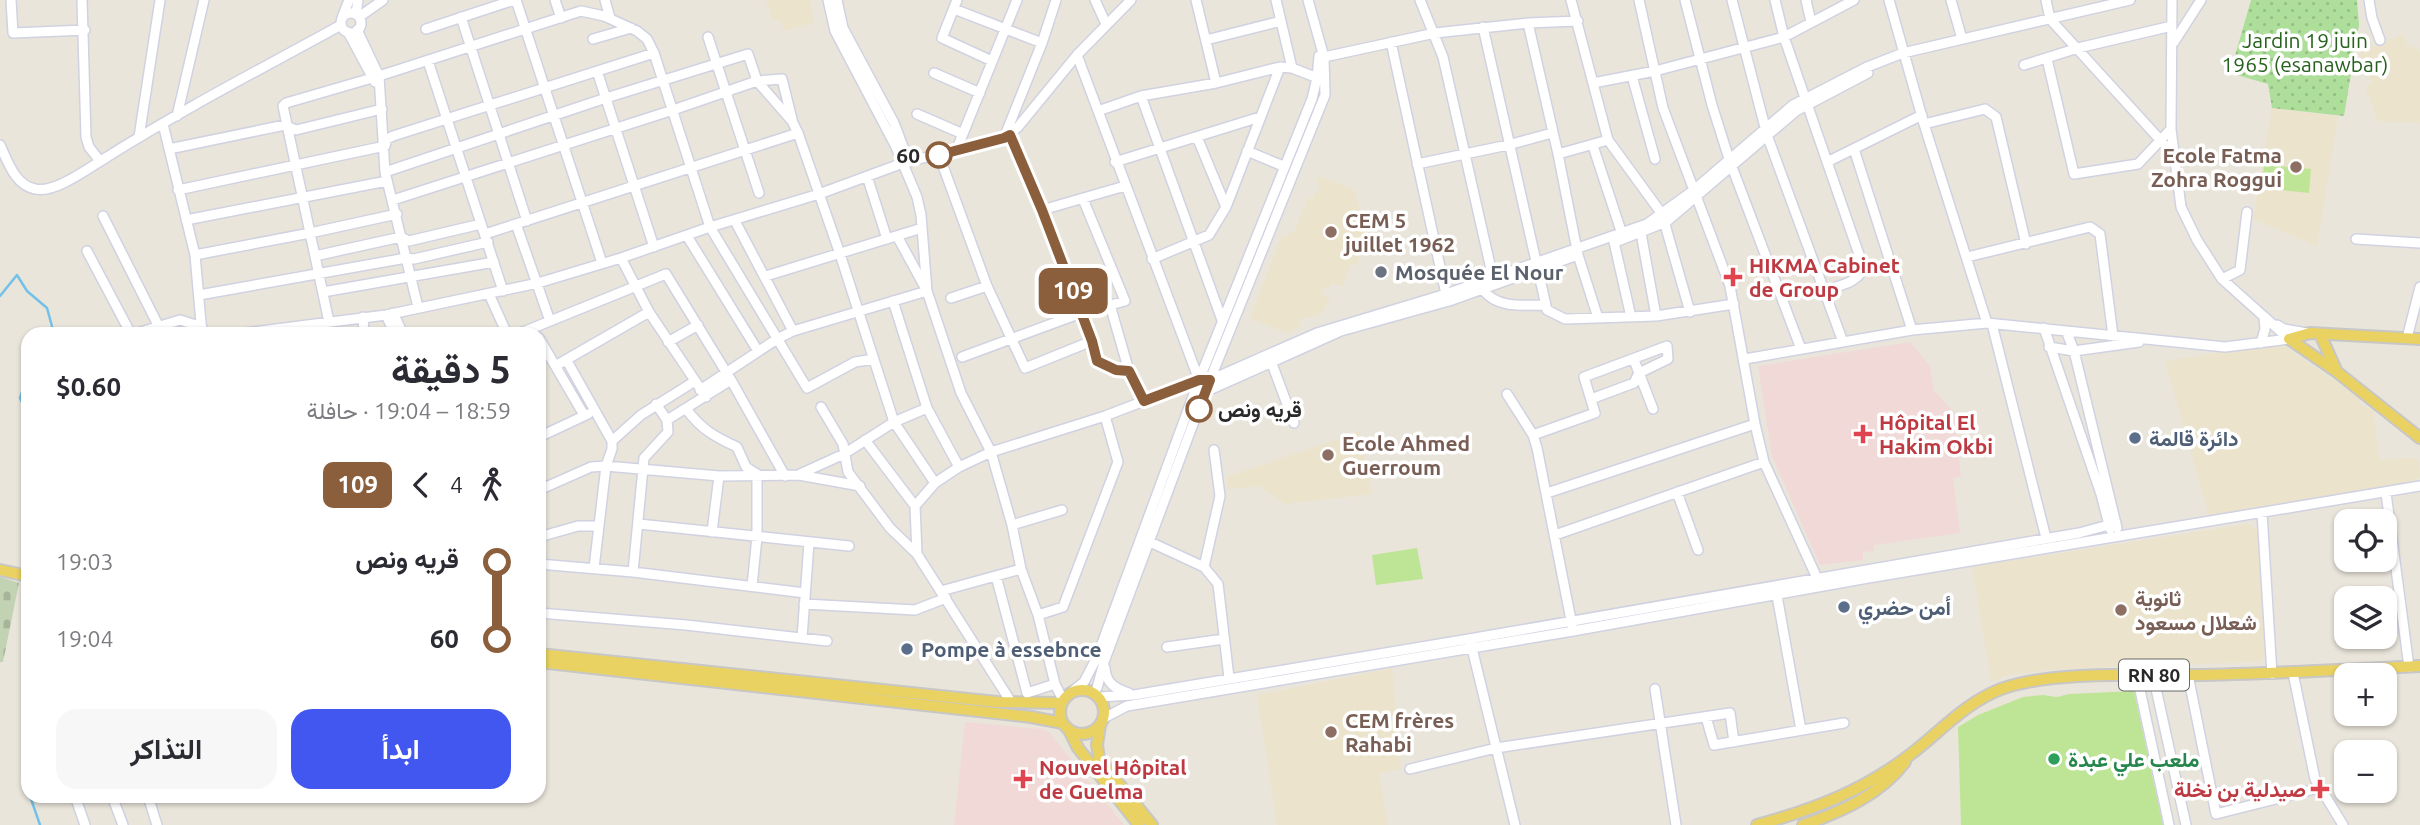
<!DOCTYPE html>
<html lang="ar">
<meta charset="utf-8">
<style>
:root{--surface:#fff;--page:#f7f7f7;--text:#2b2b33;--muted:#7c7c81;--accent:#4257f0}
body{margin:0;font-family:Ubuntu,Vazirmatn,sans-serif;background:var(--page);color:var(--text);direction:rtl;height:100vh;display:flex;flex-direction:column;font-size:26px;white-space:nowrap}
*{box-sizing:border-box;margin:0}
p{font-size:23px;color:var(--muted)}
.icon{flex:none;width:38px;height:38px;fill:none;stroke:currentColor;stroke-width:2;stroke-linecap:round;stroke-linejoin:round}
.map{position:relative;flex:1;overflow:hidden;direction:ltr}
.drawer{position:absolute;left:21px;top:327px;width:525px;height:476px;display:flex;flex-direction:column;background:var(--surface);border-radius:21px;box-shadow:0 2px 5px #0004;direction:rtl}
.drawer>*{flex:none}
.badge{padding:0 14px;border-radius:10px;font-size:24px;line-height:46px}
.buttons{position:absolute;left:2334px;top:509px;display:grid;gap:14px}
.buttons a{display:grid;place-items:center;width:63px;height:63px;border-radius:14px;background:var(--surface);box-shadow:0 2px 5px #0004;font-size:35px}
.map>.badge{position:absolute;translate:-50% -50%;box-shadow:0 0 0 4px #fff}
.legs{display:flex;align-items:center;gap:10px;height:77px;padding:0 35px;font-size:23px}
.legs p{margin-inline-start:auto}
.overview{display:flex;align-items:center;justify-content:space-between;height:119px;padding:0 35px}
h1{font-size:38px;font-weight:700;line-height:52px}
.action{display:flex;gap:14px;margin-top:auto;padding:14px 35px}
.action a{flex:1;height:80px;border-radius:21px;background:var(--accent);color:#fff;font-size:28px;font-weight:700;line-height:80px;text-align:center}
.action a+a{background:var(--page);color:var(--text)}
ul{padding:0 35px;list-style:none}
li{display:flex;align-items:center;gap:24px;height:77px;font-size:26px}
li i{display:grid;place-items:center;width:10px;height:100%;margin:0 9px;background:currentColor}
li i::after{content:'';width:18px;height:18px;margin:-9px;border:5px solid;border-radius:50%;background:var(--surface)}
li p{margin-inline-start:auto}
li:first-child i{background:linear-gradient(#0000 50%,currentColor 0)}
li:last-child i{background:linear-gradient(currentColor 50%,#0000 0)}
.map>svg:first-child{display:block}
.education{fill:#ebe3cb}
.medical{fill:#f1d9d8}
.cemetery{fill:url(#cemetery-stones)}
.garden{fill:url(#garden-dots)}
.pitch{fill:#bee596}
.lines{fill:none;stroke-linecap:round;stroke-linejoin:round}
.stream{stroke:#73c1e8;stroke-width:2.5}
.minor-casing{stroke:#d0d2e1;stroke-width:12}
.major-casing{stroke:#c7c7c7;stroke-width:14}
.minor{stroke:#fff;stroke-width:9}
.major{stroke:#e9d261;stroke-width:10}
.line-1-casing{stroke:#fff;stroke-width:16}
.line-1{stroke:#8b5e3c;stroke-width:10}
.stop-1-dot{fill:#fff;stroke:#8b5e3c;stroke-width:3.5}
.education-dot{fill:#8d6e63;stroke:#fff;stroke-width:2.5}
.worship-dot{fill:#6b7280;stroke:#fff;stroke-width:2.5}
.health-dot{fill:#e0444e;stroke:#fff;stroke-width:2.5}
.service-dot{fill:#5c6f8a;stroke:#fff;stroke-width:2.5}
.leisure-dot{fill:#2e9e5b;stroke:#fff;stroke-width:2.5}
.labels{text-anchor:middle;dominant-baseline:central;stroke-width:7;stroke-linejoin:round;paint-order:stroke}
.shield{fill:#fff;stroke:#696969;stroke-width:2}
.shield-label{font-size:19px;font-weight:bold;fill:#292929}
.park-label{font-size:21px;fill:#27611d;stroke:#fff}
.stop-label{font-size:21px;font-weight:bold;fill:#292929;stroke:#fff;text-anchor:end}
.education-label{font-size:21px;font-weight:bold;fill:#785e54;stroke:#fff;text-anchor:start}
.health-label{font-size:21px;font-weight:bold;fill:#be3a42;stroke:#fff;text-anchor:start}
.worship-label{font-size:21px;font-weight:bold;fill:#5b616d;stroke:#fff;text-anchor:start}
.service-label{font-size:21px;font-weight:bold;fill:#4e5e75;stroke:#fff;text-anchor:start}
.leisure-label{font-size:21px;font-weight:bold;fill:#27864d;stroke:#fff;text-anchor:start}
</style>
<div class="map">
<svg width="2420" height="825" viewBox="0 0 2420 825">
<defs>
<pattern id="cemetery-stones" width="16" height="16" patternUnits="userSpaceOnUse" patternTransform="scale(1.75)"><rect width="16" height="16" fill="#c1d3b3"/><path d="M2 7V4a2 2 0 0 1 4 0v3zM10 15v-3a2 2 0 0 1 4 0v3z" fill="#a6b59a"/></pattern>
<pattern id="garden-dots" width="8" height="8" patternUnits="userSpaceOnUse" patternTransform="scale(1.75)"><rect width="8" height="8" fill="#addf9a"/><path d="M2 2h.1M6 6h.1" fill="none" stroke="#95bf85" stroke-width="1.8" stroke-linecap="round"/></pattern>
</defs>
<rect width="100%" height="100%" fill="#eae5db"/>
<path class="education" d="M766,0H810L814,22L785,31L779,20L773,21Z
M2403,34L2409,48L2416,45L2420,53V123L2378,121L2365,87L2372,83L2359,53Z
M2272,108L2338,116L2317,246L2253,219Z
M1319,176L1354,190L1368,233L1356,266L1351,264L1342,287L1331,283L1329,288L1324,287L1321,293L1330,297L1322,314L1301,319L1299,322L1302,324L1289,333L1281,331L1250,318L1282,235L1287,237L1290,232L1294,233L1308,198L1312,199L1315,192L1318,193L1320,188L1317,182Z
M2280,343L2359,398L2361,406H2365L2366,409L2373,408L2379,460L2414,458L2419,460L2420,476L2417,480L2411,484L2209,516L2165,361Z
M1359,432L1372,494L1285,504L1260,486L1228,489L1226,477Z
M2248,524L2257,530L2258,535L2265,653L2260,662L2057,669L2008,675L1991,682L1972,567Z
M1392,668L1401,769L1379,774L1388,825H1277L1257,695Z"/>
<path class="medical" d="M1910,342L1930,366L1934,391L1954,412L1961,476L1953,478L1960,533L1874,545V551L1863,552V560L1820,565L1772,456L1758,366Z
M965,722L1042,729L1049,732L1124,825H954Z"/>
<path class="cemetery" d="M0,577L19,583L3,662H0Z"/>
<path class="garden" d="M2251,0H2357L2359,25L2344,116L2272,108L2268,84L2230,73Z"/>
<path class="pitch" d="M2264,165L2311,169L2309,193L2262,188Z
M1417,548L1423,579L1376,585L1372,555Z
M2134,691L2163,825H1961L1958,727L1978,715L2023,697L2043,695L2057,697L2069,694Z"/>
<g class="lines">
<path class="stream" d="M0,296L17,275L27,291L47,308L53,330L50,334
M28,375L20,398L28,415
M28,698L26,785L28,791
M30,796L40,825"/>
<defs>
<path id="minor" d="M11,0L13,33L85,30
M82,0L86,137L89,147L100,161
M516,0L602,263
M555,0L561,18
M605,0L610,18
M828,0L835,31L896,147L917,197L921,215L927,291L961,393L991,452L1012,525L1021,569L1038,615L1055,684L1063,700
M837,0L843,28L894,123L909,162
M957,0L942,38L992,61
M1095,0L1106,24
M1196,0L1216,83
M1276,0L1292,68
M1420,0L1443,57L1493,278
M1571,0L1608,140L1662,214L1690,312
M1639,0L1663,108L1730,286L1755,424L1764,462L1817,578
M1685,0L1712,105L1729,159L1801,349
M1732,0L1767,135L1843,342
M1775,0L1784,37L1863,266C1862,282 1837,286 1824,291
M1806,0L1811,22
M1889,0L1924,124L1987,323
M1951,0L1962,39
M2046,0L2050,19L2173,154
M2172,0L2171,129L2181,207L2197,240L2222,279L2289,339
M2369,0L2372,18L2380,40
M954,9L1042,43
M341 23a10 10 0 1 1 20 0a10 10 0 1 1-20 0Z
M356,14L358,0
M359,17L383,0
M461,17L527,221
M342,18L349,0
M1528,23L1558,154L1578,255L1598,318
M1483,27L1547,310L1565,319L1656,316L1734,304
M426,29L514,0
M357,30L379,76L385,172L418,307
M348,32L375,82
M708,37L759,193
M593,39L631,28
M1206,40L1281,21
M1391,42L1446,294
M2174,42L2201,0
M1077,55L1199,380L1205,392L1341,331L1449,301L1575,256
M1324,57L1435,33L1528,23L1578,21
M2047,59L2074,174L2138,164L2171,129
M428,61L503,291
M2024,65L2078,48L2172,26
M597,71L654,247
M934,73L980,93
M1632,76L1655,159
M1593,83L1655,71L1784,37L1854,0
M1141,96L1222,320
M1098,111L1141,96L1216,83L1280,67L1292,68L1323,80
M917,114L963,134
M177,116L204,0
M163,124L195,255L202,334
M1924,124L1985,109L1996,117L2026,244
M139,137L160,0
M1197,137L1226,207
M1004,138L1042,43L1056,0
M0,145C8,162 15,185 35,189C55,194 90,167 107,157C183,109 263,68 341,25
M1593,146L1623,237
M169,149L285,125L296,130L382,109
M1854,149L1912,330
M956,151L1017,0
M1247,151L1283,166
M1558,154L1608,140
M939,155L987,286L1025,368L1092,341L1042,210L1010,135
M1115,162L1260,117
M1827,162L1922,115
M1417,164L1508,145L1552,133
M385,172L606,98L748,54L757,81L792,121L798,133L840,254L894,422L935,483
M867,176L887,239
M178,190L385,146L387,139L393,136L654,53
M393,200L673,110L757,81L782,79L792,119
M1042,210L1125,186
M103,216L159,327
M186,220L387,181
M735,221L793,331
M516,224L550,321
M1641,233L1656,316
M485,234L798,133
M687,236L758,351
M2356,239L2420,243
M1618,241L1666,222L1796,111L1868,73
M1614,242L1631,317
M87,251L131,334
M195,255L310,233L397,214
M315,256L401,237L409,241L481,224
M1967,257L2090,227L2100,234L2113,336
M621,258L649,312L706,397
M1152,259L1209,235L1226,207L1280,67
M766,276L922,228
M2222,279L2240,270L2247,212
M1483,290C1498,309 1523,305 1546,305
M323,292L494,262
M489,294L507,334
M199,295L406,258L414,259L488,242
M951,298L987,286
M893,301L927,408L959,467
M1110,305L1129,371L1144,401
M393,313L403,334
M386,315L395,334
M363,317L364,334
M329,322L283,106L286,103L379,76L581,11L604,16L637,31L647,39L654,53L710,227L807,388L855,362L874,359
M1992,324L2046,538
M2277,325L2284,329L2307,333
M2044,328L2101,494L2110,529
M2067,333L2074,351L2117,528
M134,334L180,320L202,327
M236,334L386,315L538,283L621,258L710,227L819,194L903,163L1004,138L1018,127L1077,55L1131,0
M518,334L666,274L731,380L785,476
M539,338L584,415
M2407,338L2420,287
M1092,341L1097,361L1116,370L1129,371
M668,342L698,325
M2261,343L2265,329L2264,317
M2049,347L2074,351L2139,342
M962,357L1081,313L1125,301L1083,199
M1745,359L1912,330L1987,323L2225,347L2289,339
M1634,360L1653,409
M567,361L612,441
M1271,361L1294,423
M557,365L649,312
M700,390L777,339L793,331L927,291L897,236
M1507,394L1533,435L1537,448L1572,625
M656,404L667,420L731,380
M821,407L843,444L848,472L890,528L917,554
M687,410C701,429 715,437 737,447L746,467L757,474V537L752,586
M1533,435L1595,413L1584,377L1667,346L1668,359L1639,373L1634,383L1591,399
M539,437L588,414
M865,440L915,506
M800,474L844,454L894,422L927,408
M539,490L591,467L606,466L612,449V441L641,415L695,381
M1677,492L1698,550
M1547,493L1755,424
M2386,493L2409,667
M2262,513L2272,674
M639,524L849,546
M1012,525L1062,510
M712,532L719,476
M1555,535L1764,462
M539,537L578,526H599
M1150,542L1204,567L1218,584L1229,678
M539,564L633,572L805,593
M1204,567L1220,496L1214,450
M594,568L606,466L719,476L799,475L860,486
M633,572L644,458L668,432L667,420
M996,576L1027,693L1055,684
M1776,590L1801,730
M941,591L1021,569
M804,604L915,610L946,598
M539,613L686,625L827,641
M1038,615L1063,607L1118,462L1105,416
M802,638L809,543
M1471,644L1515,825
M1167,647L1224,639
M1105,668C1106,683 1115,689 1129,693
M2293,673L2315,779L2343,825
M2153,675L2186,825
M2188,675L2216,814L2319,788
M2137,676L2169,825
M1655,689L1676,825
M1074,690L1084,682L1097,657L1199,380L1312,99L1317,78L1319,56
M1094,693L1097,688L1104,662L1205,392L1325,95L1324,57L1308,0
M1099,697L1134,695L1469,639L2079,533L2116,523
M1011,702L917,554L915,506L935,483L959,467L991,452L1105,416L1199,380H1210L1317,333L1446,294L1647,224L1694,190L1793,105L1867,67L1903,53L2130,0
M1706,717L1714,745L1844,723
M1104,718L1127,706L1573,631L1868,578L2420,486
M1410,769L1496,748L1730,713L1734,742
M75,796L85,825
M112,796L123,825
M148,796L157,825"/>
<path id="major" d="M2320,334L2337,372
M2289,339L2337,372L2420,438
M2289,339L2310,333L2420,339
M0,570L28,576
M539,654L997,702L1062,703
M539,662L1031,717L1063,723
M1060 712a22 22 0 1 1 44 0a22 22 0 1 1-44 0Z
M1100,725L1097,745L1099,759L1152,825
M1069,730L1078,748L1139,825
M1757,825C1815,809 1863,791 1911,754C1941,731 1965,703 2001,689C2050,671 2137,675 2191,675C2268,674 2344,670 2420,666
M1803,825C1841,812 1880,795 1905,762"/>
</defs>
<use href="#minor" class="minor-casing"/>
<use href="#major" class="major-casing"/>
<use href="#minor" class="minor"/>
<use href="#major" class="major"/>
</g>
<g class="lines">
<defs>
<path id="line-1" d="M939,155L1004,138L1010,135L1042,210L1092,341L1097,361L1116,370L1129,371L1144,401L1199,380H1210L1199,409"/>
</defs>
<use href="#line-1" class="line-1-casing"/>
<use href="#line-1" class="line-1"/>
</g>
<g class="stop-1-dot">
<circle cx="939" cy="155" r="12"/>
<circle cx="1199" cy="409" r="12"/>
</g>
<g class="education-dot">
<circle cx="2296" cy="167" r="7"/>
<circle cx="1331" cy="232" r="7"/>
<circle cx="1328" cy="455" r="7"/>
<circle cx="2121" cy="610" r="7"/>
<circle cx="1331" cy="732" r="7"/>
</g>
<circle class="worship-dot" cx="1381" cy="272" r="7"/>
<g class="health-dot">
<path d="M1729.5 266.5h7v7h7v7h-7v7h-7v-7h-7v-7h7z"/>
<path d="M1859.5 423.5h7v7h7v7h-7v7h-7v-7h-7v-7h7z"/>
<path d="M1019.5 768.5h7v7h7v7h-7v7h-7v-7h-7v-7h7z"/>
<path d="M2316.5 778.5h7v7h7v7h-7v7h-7v-7h-7v-7h7z"/>
</g>
<g class="service-dot">
<circle cx="2135" cy="438" r="7"/>
<circle cx="1844" cy="607" r="7"/>
<circle cx="907" cy="649" r="7"/>
</g>
<circle class="leisure-dot" cx="2054" cy="759" r="7"/>
<g class="labels">
<rect class="shield" x="2119" y="659.5" width="70" height="31" rx="5"/>
<g class="shield-label">
<text x="2154" y="675">RN 80</text>
</g>
<g class="park-label">
<text x="2305" y="40">Jardin 19 juin<tspan x="2305" dy="24">1965 (esanawbar)</tspan></text>
</g>
<g class="stop-label">
<text x="920" y="155">60</text>
<text x="1218" y="409" text-anchor="start">قريه ونص</text>
</g>
<g class="education-label">
<text x="2282" y="155" text-anchor="end">Ecole Fatma<tspan x="2282" dy="24">Zohra Roggui</tspan></text>
<text x="1345" y="220">CEM 5<tspan x="1345" dy="24">juillet 1962</tspan></text>
<text x="1342" y="443">Ecole Ahmed<tspan x="1342" dy="24">Guerroum</tspan></text>
<text x="2135" y="598">ثانوية<tspan x="2135" dy="24">شعلال مسعود</tspan></text>
<text x="1345" y="720">CEM frères<tspan x="1345" dy="24">Rahabi</tspan></text>
</g>
<g class="health-label">
<text x="1749" y="265">HIKMA Cabinet<tspan x="1749" dy="24">de Group</tspan></text>
<text x="1879" y="422">Hôpital El<tspan x="1879" dy="24">Hakim Okbi</tspan></text>
<text x="1039" y="767">Nouvel Hôpital<tspan x="1039" dy="24">de Guelma</tspan></text>
<text x="2306" y="789" text-anchor="end">صيدلية بن نخلة</text>
</g>
<g class="worship-label">
<text x="1395" y="272">Mosquée El Nour</text>
</g>
<g class="service-label">
<text x="2149" y="438">دائرة قالمة</text>
<text x="1858" y="607">أمن حضري</text>
<text x="921" y="649">Pompe à essebnce</text>
</g>
<g class="leisure-label">
<text x="2068" y="759">ملعب علي عبدة</text>
</g>
</g>
</svg>
<div class="buttons">
<a><svg class="icon" aria-label="locate" viewBox="0 0 24 24"><circle cx="12" cy="12" r="6"/><path d="M12 2v4M12 18v4M2 12h4M18 12h4"/></svg></a>
<a><svg class="icon" aria-label="layers" viewBox="0 0 24 24"><path d="M12 4l9 5-9 5-9-5zM3 14l9 5 9-5"/></svg></a>
<a>+</a>
<a>−</a>
</div>
<b class="badge" style="left:1073px;top:291px;background:#8b5e3c;color:#fff">109</b>
<section class="drawer">
<div class="overview"><div><h1>5 دقيقة</h1><p>18:59 – 19:04 · حافلة</p></div><b>$0.60</b></div>
<div class="legs"><svg class="icon" aria-label="walk" viewBox="0 0 24 24"><circle cx="13" cy="4" r="2"/><path d="M13 8l-2 6 4 7M11 14l-3 7M7 12l3-4h3l4 4"/></svg>4<svg class="icon" aria-label="back" viewBox="0 0 24 24"><path d="M15 5l-7 7 7 7"/></svg><b class="badge" style="background:#8b5e3c;color:#fff">109</b></div>
<ul>
<li><i style="color:#8b5e3c"></i><b>قريه ونص</b><p>19:03</p></li>
<li><i style="color:#8b5e3c"></i><b>60</b><p>19:04</p></li>
</ul>
<div class="action"><a>ابدأ</a><a>التذاكر</a></div>
</section>
</div>
